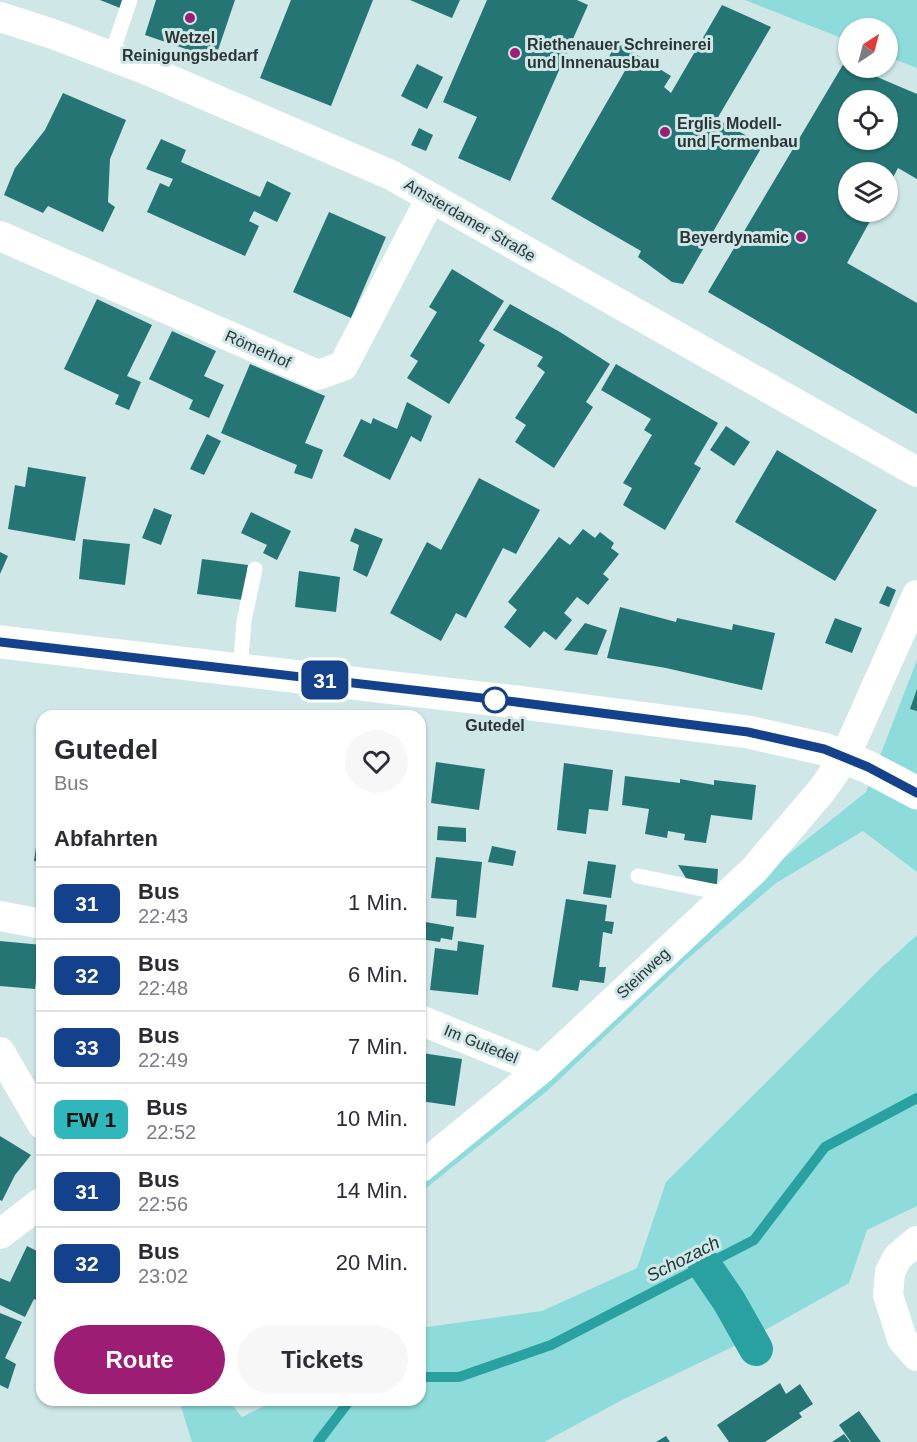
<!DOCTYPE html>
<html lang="de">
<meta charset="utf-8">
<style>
:root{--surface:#fff;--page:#f7f7f7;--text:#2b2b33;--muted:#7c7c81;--line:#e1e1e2;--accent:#9c1d73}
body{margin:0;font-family:Helvetica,sans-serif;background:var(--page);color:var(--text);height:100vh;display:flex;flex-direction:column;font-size:22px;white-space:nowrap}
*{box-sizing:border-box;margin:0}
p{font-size:20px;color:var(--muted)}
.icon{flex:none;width:33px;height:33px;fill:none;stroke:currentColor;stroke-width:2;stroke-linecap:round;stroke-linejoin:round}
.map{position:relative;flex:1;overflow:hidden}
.details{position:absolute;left:36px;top:710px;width:390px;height:696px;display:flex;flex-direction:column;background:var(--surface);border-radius:18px;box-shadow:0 2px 4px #0004}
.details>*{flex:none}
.badge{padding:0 12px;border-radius:9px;font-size:21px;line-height:39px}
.needle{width:39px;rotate:36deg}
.tools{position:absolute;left:838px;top:18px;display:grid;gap:12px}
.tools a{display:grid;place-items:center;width:60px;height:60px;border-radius:50%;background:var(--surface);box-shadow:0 2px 4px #0004;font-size:30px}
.map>.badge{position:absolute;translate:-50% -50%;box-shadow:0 0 0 3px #fff}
h2{padding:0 18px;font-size:22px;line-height:54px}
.round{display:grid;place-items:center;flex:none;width:63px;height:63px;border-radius:32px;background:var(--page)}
.head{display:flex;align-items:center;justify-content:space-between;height:102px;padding:0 18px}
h1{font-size:28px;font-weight:700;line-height:45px}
.cta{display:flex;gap:12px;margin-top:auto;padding:12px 18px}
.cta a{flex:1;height:69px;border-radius:36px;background:var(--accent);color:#fff;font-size:24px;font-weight:700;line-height:69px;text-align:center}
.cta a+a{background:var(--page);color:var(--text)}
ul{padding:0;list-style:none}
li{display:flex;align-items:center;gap:18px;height:72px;padding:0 18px;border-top:2px solid var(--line)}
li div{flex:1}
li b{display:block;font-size:22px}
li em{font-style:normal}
li .badge{min-width:66px;font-weight:700;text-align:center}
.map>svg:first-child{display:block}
.green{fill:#8ddcdb}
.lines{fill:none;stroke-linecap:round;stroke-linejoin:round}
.stream{stroke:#2aa1a1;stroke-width:10}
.canal{stroke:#2aa1a1;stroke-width:34}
.building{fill:#267575;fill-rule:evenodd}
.service{stroke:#fff;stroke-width:15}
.minor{stroke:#fff;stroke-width:30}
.tertiary{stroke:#fff;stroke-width:33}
.line-casing{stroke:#fff;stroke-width:14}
.line{stroke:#14418b;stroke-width:9}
.poi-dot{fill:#9c1d73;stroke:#cfe7e7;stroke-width:2}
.stop-dot{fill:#fff;stroke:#14418b;stroke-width:3}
.labels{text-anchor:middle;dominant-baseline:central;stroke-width:6;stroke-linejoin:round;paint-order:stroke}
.poi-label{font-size:16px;font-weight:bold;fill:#2c3535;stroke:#cfe7e7;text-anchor:start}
.street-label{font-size:16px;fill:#2c3535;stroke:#cfe7e7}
.stop-label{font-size:16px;font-weight:bold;fill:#2c3535;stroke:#cfe7e7}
.water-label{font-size:18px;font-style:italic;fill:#1c3534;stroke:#cfe7e7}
</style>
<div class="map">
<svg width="917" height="1442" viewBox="0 0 917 1442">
<rect width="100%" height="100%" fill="#cfe7e7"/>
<path class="green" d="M745,0H917V68L888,57V28H849V41Z
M917,660V872L863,831L776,883L685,961L547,1091L420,1193V1183L442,1166L759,878L866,792Z
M917,935V1206L867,1230L849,1283L751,1338L622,1400L544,1442H192L179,1400H228L242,1417L276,1400H420V1328L542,1311L637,1268L666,1182L882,967Z"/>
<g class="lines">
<path class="stream" d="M420,1377H459L551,1345L754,1240L825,1147L917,1098
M318,1442L350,1400"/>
<path class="canal" d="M705,1266L729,1301L756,1349"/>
</g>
<path class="building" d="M100,0H123L120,8Z
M156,0H235L215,59L145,35Z
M291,0H373L331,106L260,78Z
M410,0H460L452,18Z
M487,0H577L588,5L510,181L458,158L477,117L443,102Z
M722,5L771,27L717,119L763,145L683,284L672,282L638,257L641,251L551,199L626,69L609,57L616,42L671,76L664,87L671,93Z
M844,63L849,65V68H856L917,94V179L898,168L888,187V172H849V212H875L847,263L917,303V414L708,292ZM849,100H888V140H849Z
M417,64L443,77L427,109L401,96Z
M63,93L126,120L110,159L108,202L115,207L103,232L48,206L43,213L4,195L15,168L45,130Z
M419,128L433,135L426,151L411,145Z
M161,139L186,150L181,162L260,197L267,181L291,193L277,222L254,211L249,221L259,226L245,256L147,212L160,183L169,187L173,179L146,169Z
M329,212L386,237L351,318L293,292Z
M452,269L504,301L479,341L485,345L449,404L407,378L418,361L410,356L437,312L429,307Z
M97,299L152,325L127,376L141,382L129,410L115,404L119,395L64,369Z
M510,304L560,332L610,364L586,402L593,407L554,468L515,442L526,425L515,418L545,372L537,366L543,357L493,330Z
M172,331L216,351L204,376L224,385L209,418L189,409L193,400L149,379Z
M250,364L325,396L305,443L323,450L312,479L294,473L297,465L221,433Z
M616,364L718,423L694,464L701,468L665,530L623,505L632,488L623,483L652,435L644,430L651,419L601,390Z
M407,402L432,416L421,442L411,436L390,480L343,456L361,419L371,424L373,418L397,429Z
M726,426L750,442L734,466L710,450Z
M207,434L221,441L204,475L190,469Z
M777,450L877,510L835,581L735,522Z
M28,467L86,477L75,541L8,529L15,485L25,487Z
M479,478L540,510L516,554L503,548L466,618L456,613L441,641L390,613L427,542L441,550Z
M154,508L172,515L161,545L142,538Z
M251,512L291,531L277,560L263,553L267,545L241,533Z
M355,528L383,539L367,577L353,570L359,545L350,541Z
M583,529L595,538L600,532L614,543L611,548L619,554L603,574L609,579L588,605L577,597L564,613L572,620L556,640L544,631L530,648L504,627L517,610L508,602L559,537L570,545Z
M83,539L130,544L125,585L79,579Z
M0,552L8,556L0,574Z
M202,559L248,565L243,600L197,594Z
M299,571L340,577L336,612L295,607Z
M887,586L896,590L889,607L879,603Z
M620,607L676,622L677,618L732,630L733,624L775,633L762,690L666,668L607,658Z
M835,618L862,628L852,653L825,643Z
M585,623L607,630L597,655L564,650Z
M917,689V711L910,709Z
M436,762L485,769L479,810L431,803Z
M564,763L613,770L608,811L589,809L586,834L557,830Z
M625,776L680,783V779L714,785V780L756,785L752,820L711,815L706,843L684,840L685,834L668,831L667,838L645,834L649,809L622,805Z
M40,821H42V862L34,861Z
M438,826L466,828V842L437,840Z
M492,846L516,851L513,866L488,862Z
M436,857L482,862L476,918L456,916L457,900L431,898Z
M588,861L616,865L611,898L583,894Z
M678,865L718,869L717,884L689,883Z
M566,899L607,905L605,921L614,922L612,934L603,932L599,967H606L604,983L580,980L578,991L552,987Z
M420,921L454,927L452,940L441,938L440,942L420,939Z
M0,941L42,945V965H38L35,989L0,986Z
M458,941L484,945L478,995L430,990L435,948L457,951Z
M422,1053L462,1059L455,1106L420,1101Z
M0,1136L31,1155L15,1175L2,1201L0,1200Z
M42,1245V1303L34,1299L25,1317L0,1305V1278L10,1282L27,1246L39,1252Z
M0,1313L22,1322L5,1358L16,1364L8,1389L0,1385Z
M780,1383L786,1394L800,1384L813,1404L799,1413L802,1417L765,1442H729L717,1425Z
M859,1411L881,1442H851L839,1425Z
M844,1434L850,1442H832Z
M666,1436L670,1442H656Z"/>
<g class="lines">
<path class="service" d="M111,56L130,0
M240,670L244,621L255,569
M638,876L727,894"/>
<path class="minor" d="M0,17L53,34L147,70L391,175L917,472
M0,236L318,375L343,366L431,198
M0,916L42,924
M420,1020L541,1069
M0,1052L42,1124
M420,1168L541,1069L754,870L822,790L845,757L917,595
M0,1234L42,1202
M917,1241L898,1257L890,1272L888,1295L902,1339L917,1356"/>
<path class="tertiary" d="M0,642L516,702L748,732L824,749L868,767L917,793"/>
</g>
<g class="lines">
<defs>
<path id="line" d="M0,642L516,702L748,732L824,749L868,767L917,793"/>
</defs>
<use href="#line" class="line-casing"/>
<use href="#line" class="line"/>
</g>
<g class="poi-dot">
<circle cx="190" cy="18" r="6"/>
<circle cx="515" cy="53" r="6"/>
<circle cx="665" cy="132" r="6"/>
<circle cx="801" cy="237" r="6"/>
</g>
<circle class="stop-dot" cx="495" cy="700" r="12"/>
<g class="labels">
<g class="poi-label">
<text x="190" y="37" text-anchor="middle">Wetzel<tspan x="190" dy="18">Reinigungsbedarf</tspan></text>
<text x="527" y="44">Riethenauer Schreinerei<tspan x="527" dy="18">und Innenausbau</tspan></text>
<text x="677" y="123">Erglis Modell-<tspan x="677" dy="18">und Formenbau</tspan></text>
<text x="789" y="237" text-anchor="end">Beyerdynamic</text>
</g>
<g class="street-label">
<text transform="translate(470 220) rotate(30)">Amsterdamer Straße</text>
<text transform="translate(258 349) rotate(24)">Römerhof</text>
<text transform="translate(643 973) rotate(-43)">Steinweg</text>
<text transform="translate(481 1044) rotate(22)">Im Gutedel</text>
</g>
<g class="stop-label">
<text x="495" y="725">Gutedel</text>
</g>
<g class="water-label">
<text transform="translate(683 1259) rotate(-27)">Schozach</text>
</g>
</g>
</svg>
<div class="tools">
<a><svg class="needle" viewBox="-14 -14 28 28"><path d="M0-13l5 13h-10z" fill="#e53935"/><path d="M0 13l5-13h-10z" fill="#7c7c81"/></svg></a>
<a><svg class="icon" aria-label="locate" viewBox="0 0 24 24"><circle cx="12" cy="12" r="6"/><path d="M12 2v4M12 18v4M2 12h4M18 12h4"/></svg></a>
<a><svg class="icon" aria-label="layers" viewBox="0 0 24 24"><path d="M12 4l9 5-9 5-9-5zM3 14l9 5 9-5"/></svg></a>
</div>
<b class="badge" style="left:325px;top:680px;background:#14418b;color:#fff">31</b>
<section class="details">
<div class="head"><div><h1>Gutedel</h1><p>Bus</p></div><a class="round"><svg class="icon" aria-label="heart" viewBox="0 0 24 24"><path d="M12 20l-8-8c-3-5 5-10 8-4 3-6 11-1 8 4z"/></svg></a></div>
<h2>Abfahrten</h2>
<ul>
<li><span class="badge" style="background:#14418b;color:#fff">31</span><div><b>Bus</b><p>22:43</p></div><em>1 Min.</em></li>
<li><span class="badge" style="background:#14418b;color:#fff">32</span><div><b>Bus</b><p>22:48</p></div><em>6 Min.</em></li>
<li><span class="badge" style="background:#14418b;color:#fff">33</span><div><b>Bus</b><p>22:49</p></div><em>7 Min.</em></li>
<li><span class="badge" style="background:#2fb7bc;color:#111">FW 1</span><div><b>Bus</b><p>22:52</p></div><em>10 Min.</em></li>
<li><span class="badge" style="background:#14418b;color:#fff">31</span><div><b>Bus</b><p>22:56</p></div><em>14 Min.</em></li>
<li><span class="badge" style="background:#14418b;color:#fff">32</span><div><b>Bus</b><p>23:02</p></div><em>20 Min.</em></li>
</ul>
<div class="cta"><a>Route</a><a>Tickets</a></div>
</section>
</div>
